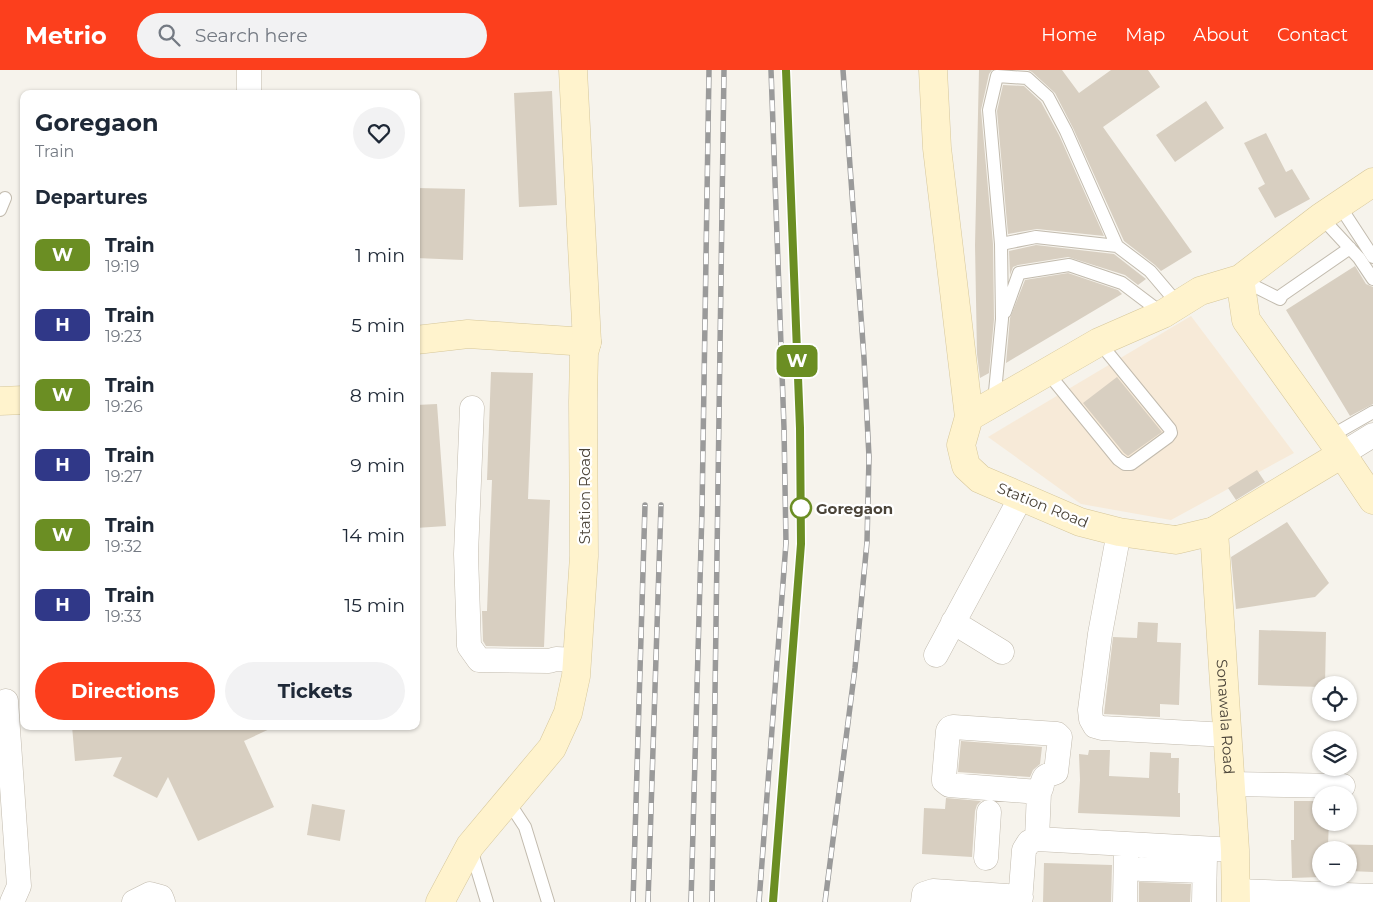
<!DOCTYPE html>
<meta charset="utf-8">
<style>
:root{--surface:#fff;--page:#f2f2f3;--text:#1f2937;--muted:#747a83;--accent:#fc3f1d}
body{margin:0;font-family:Montserrat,sans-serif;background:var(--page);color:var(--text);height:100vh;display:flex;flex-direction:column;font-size:19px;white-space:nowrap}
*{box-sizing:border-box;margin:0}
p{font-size:16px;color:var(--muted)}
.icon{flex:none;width:28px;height:28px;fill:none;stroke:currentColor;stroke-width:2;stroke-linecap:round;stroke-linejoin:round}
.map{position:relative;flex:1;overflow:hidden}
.drawer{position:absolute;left:20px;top:20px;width:400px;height:640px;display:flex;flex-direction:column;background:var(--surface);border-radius:10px;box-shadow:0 1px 4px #0004}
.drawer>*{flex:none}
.badge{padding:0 10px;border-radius:8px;font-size:18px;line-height:32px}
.buttons{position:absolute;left:1312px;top:606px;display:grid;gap:10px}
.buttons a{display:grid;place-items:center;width:45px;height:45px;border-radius:50%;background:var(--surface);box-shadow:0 1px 4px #0004;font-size:25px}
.map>.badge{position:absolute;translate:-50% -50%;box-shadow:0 0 0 2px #fff}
h2{padding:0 15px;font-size:19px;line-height:45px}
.round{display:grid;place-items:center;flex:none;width:52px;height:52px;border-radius:26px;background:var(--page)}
.overview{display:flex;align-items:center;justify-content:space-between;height:85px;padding:0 15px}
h1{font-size:24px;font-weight:700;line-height:38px}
.cta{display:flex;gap:10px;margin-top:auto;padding:10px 15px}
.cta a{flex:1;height:58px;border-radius:30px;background:var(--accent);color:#fff;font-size:20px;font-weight:700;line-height:58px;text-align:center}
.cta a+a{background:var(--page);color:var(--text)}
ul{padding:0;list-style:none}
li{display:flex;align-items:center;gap:15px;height:70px;padding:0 15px}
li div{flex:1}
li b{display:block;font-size:19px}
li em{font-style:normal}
li .badge{min-width:55px;font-weight:700;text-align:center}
header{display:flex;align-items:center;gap:30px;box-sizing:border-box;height:70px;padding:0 25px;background:var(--accent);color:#fff}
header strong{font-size:24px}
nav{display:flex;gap:28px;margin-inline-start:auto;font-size:18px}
.search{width:350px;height:45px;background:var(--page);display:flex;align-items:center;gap:12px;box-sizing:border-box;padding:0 18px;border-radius:28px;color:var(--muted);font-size:19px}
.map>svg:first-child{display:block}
.commercial{fill:#f7ead8}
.building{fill:#d8cfc1}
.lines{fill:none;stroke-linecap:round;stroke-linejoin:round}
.lane-casing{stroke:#c2bbae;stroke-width:14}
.street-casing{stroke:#c2bbae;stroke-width:25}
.secondary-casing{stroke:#d6c79b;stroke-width:29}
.lane{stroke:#fff;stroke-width:12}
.street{stroke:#fff;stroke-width:24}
.secondary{stroke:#fff3cd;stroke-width:28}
.rail-casing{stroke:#9a9a9a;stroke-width:5.5}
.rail{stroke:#fff;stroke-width:4;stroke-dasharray:11;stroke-linecap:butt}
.line-casing{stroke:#fff;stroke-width:11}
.line{stroke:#6b8e23;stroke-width:8}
.stop-dot{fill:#fff;stroke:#6b8e23;stroke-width:2.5}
.labels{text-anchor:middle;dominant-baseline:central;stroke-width:4.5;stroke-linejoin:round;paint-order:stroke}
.street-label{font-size:15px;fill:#4b4439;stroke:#fff}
.stop-label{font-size:15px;font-weight:bold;fill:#4b4439;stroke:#fff;text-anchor:start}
</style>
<header>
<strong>Metrio</strong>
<div class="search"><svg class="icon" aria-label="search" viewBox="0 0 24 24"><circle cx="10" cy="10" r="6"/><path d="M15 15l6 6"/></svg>Search here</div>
<nav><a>Home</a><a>Map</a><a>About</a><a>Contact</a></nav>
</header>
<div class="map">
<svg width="1373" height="832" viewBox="0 0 1373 832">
<rect width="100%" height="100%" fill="#f6f3ec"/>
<path class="commercial" d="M1191,246L1294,383L1171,450L1081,434L988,367Z"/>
<path class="building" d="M979,0H992L989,4L981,40L993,174L994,249L989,303L980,308L977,284L975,175Z
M1028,0H1062L1079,23L1111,0H1148L1160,17L1103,57L1192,182L1161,201L1155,195L1124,171L1073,58L1055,23L1032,2Z
M1003,15L1024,16L1041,32L1059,65L1104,166L1037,159L1008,164L997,41Z
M552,21L557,135L519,137L514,23Z
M1206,31L1224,58L1175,92L1156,65Z
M1266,63L1286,102L1292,99L1310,129L1275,148L1258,118L1265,114L1244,73Z
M416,118L465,119L463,190L416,188Z
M1036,175L1114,184L1146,209L1138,215L1125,205L1068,187L1018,195L1013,197L1010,205L1009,181Z
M1355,196L1366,214L1373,217V334L1350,346L1286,240Z
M1068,203L1118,220L1122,224L1006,293L1010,248L1025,210Z
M491,302L533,303L528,429L550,430L544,577L486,576L483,571L482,541H487L492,410H487Z
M1117,307L1162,362L1128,386L1124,383L1083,333Z
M437,334L446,456L416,458V335Z
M1257,400L1265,412L1236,430L1228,418Z
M1287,452L1329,513L1315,527L1236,539L1231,487Z
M1138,552L1158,553L1157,572L1181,573L1179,635L1160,634V647L1104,644L1113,567L1137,568Z
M1259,560L1326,562L1325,615H1321V617L1258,615Z
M72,656H276L244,671L274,737L198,771L168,707L157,728L113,706L122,687L75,691Z
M961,671L1042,677L1040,694L1033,700L1030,707L958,702Z
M1089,680H1110L1109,706L1149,708L1150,682L1171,683V688H1179L1178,723H1180V747L1078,743L1080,710L1079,684L1088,685Z
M946,728L981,731L977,735L975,741L972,787L922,784L924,738L945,739Z
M1294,731H1321V752H1329L1328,774L1373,775V802L1349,801V780H1321V807L1292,808L1291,770H1294Z
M312,734L345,740L340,771L307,765Z
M1044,793L1112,795L1111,832H1043Z
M1139,812L1191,814L1190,832H1139Z"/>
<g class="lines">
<defs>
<path id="lane" d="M1339,135L1373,187
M0,140L5,128
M1321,147L1359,188L1373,209
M1001,174L989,40L997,6L1027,8L1048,27L1066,61L1117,176
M1240,209L1280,229L1282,225L1350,178
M1005,242L1019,203L1069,195L1122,213L1163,244
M1047,302L1118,389L1125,394H1131L1168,367L1171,363L1170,359L1099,272
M994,332L1002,249L1001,174L1036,167L1117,176L1150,201L1178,234
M1331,366L1373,342
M508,731L525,757L548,832
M471,779L487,832"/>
<path id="street" d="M249,24V0
M472,338L466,484L469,576L479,590L549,591L556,589L577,590
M1342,384L1373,365
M1119,462L1100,564L1090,640L1091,649L1095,656L1102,658L1227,665
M953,552L1002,582
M936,585L1021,427
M6,631L19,816L12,832
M953,657L1057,664L1060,667L1056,702C1052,704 1047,705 1045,707C1041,712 1043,718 1039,722L949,715L944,711V708L948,661L950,658Z
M1231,714L1343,716
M1037,769L1039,722
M986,788L989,742
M1141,799L1204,801
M1236,821L1373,826
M134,832L150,824L161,827L163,832
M923,832L924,824L933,821L1021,827
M1020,832L1024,780L1029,772L1037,769L1235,780
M1125,832L1126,775
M1204,832L1205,786"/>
<g id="secondary">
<path d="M933,0L937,78L969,347"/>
<path d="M1240,209L1246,250L1342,384L1214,461L1176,470L1119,462L1080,452L980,409L966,396L961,375L969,347L1099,272L1163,244L1200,221L1240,209L1321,147L1373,112"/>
<path d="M416,270L468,264L587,272"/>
<path d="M0,331L24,330"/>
<path d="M1342,384L1373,430"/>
<path id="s1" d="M1214,461L1235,780L1236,832"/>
<path d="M440,832L470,776L552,678L568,643L576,606L584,486L583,332L584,283L587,272L573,0"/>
</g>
</defs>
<use href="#lane" class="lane-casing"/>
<use href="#street" class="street-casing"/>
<use href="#secondary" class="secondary-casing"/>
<use href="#lane" class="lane"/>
<use href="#street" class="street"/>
<use href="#secondary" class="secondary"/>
<defs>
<path id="rail" d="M633,832L645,435
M648,832L661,435
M691,832L702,440L709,0
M712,832L724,0
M759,832L786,473L784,358L771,0
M773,832L801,474L800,358L786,0
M825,832L855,598L867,472L869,387L864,288L843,0"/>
</defs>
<use href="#rail" class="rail-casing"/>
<use href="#rail" class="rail"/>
</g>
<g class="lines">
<defs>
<path id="line" d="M773,832L801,474L800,358L786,0"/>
</defs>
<use href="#line" class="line-casing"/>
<use href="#line" class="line"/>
</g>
<circle class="stop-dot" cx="801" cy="438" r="10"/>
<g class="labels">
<g class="street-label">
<text transform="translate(584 426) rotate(-90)">Station Road</text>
<text transform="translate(1043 435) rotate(22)">Station Road</text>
<text stroke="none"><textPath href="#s1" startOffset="186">Sonawala Road</textPath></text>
</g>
<g class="stop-label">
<text x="816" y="438">Goregaon</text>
</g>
</g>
</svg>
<div class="buttons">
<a><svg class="icon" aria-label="locate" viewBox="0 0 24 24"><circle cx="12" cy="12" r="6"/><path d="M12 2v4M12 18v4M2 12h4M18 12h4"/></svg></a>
<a><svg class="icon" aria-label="layers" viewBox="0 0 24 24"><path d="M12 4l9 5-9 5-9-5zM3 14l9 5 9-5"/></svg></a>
<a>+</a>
<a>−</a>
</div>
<b class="badge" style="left:797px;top:291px;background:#6b8e23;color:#fff">W</b>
<section class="drawer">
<div class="overview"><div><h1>Goregaon</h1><p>Train</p></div><a class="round"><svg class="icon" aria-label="heart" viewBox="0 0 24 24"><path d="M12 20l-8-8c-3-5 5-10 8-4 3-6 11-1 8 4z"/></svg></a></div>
<h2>Departures</h2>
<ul>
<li><span class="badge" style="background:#6b8e23;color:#fff">W</span><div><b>Train</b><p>19:19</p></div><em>1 min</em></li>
<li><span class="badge" style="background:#303888;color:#fff">H</span><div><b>Train</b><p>19:23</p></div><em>5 min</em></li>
<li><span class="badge" style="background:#6b8e23;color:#fff">W</span><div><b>Train</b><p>19:26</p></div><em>8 min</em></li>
<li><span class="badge" style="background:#303888;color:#fff">H</span><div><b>Train</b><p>19:27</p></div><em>9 min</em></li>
<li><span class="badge" style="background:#6b8e23;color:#fff">W</span><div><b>Train</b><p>19:32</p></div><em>14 min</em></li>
<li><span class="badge" style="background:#303888;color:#fff">H</span><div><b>Train</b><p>19:33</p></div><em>15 min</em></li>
</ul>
<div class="cta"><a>Directions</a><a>Tickets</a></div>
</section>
</div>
